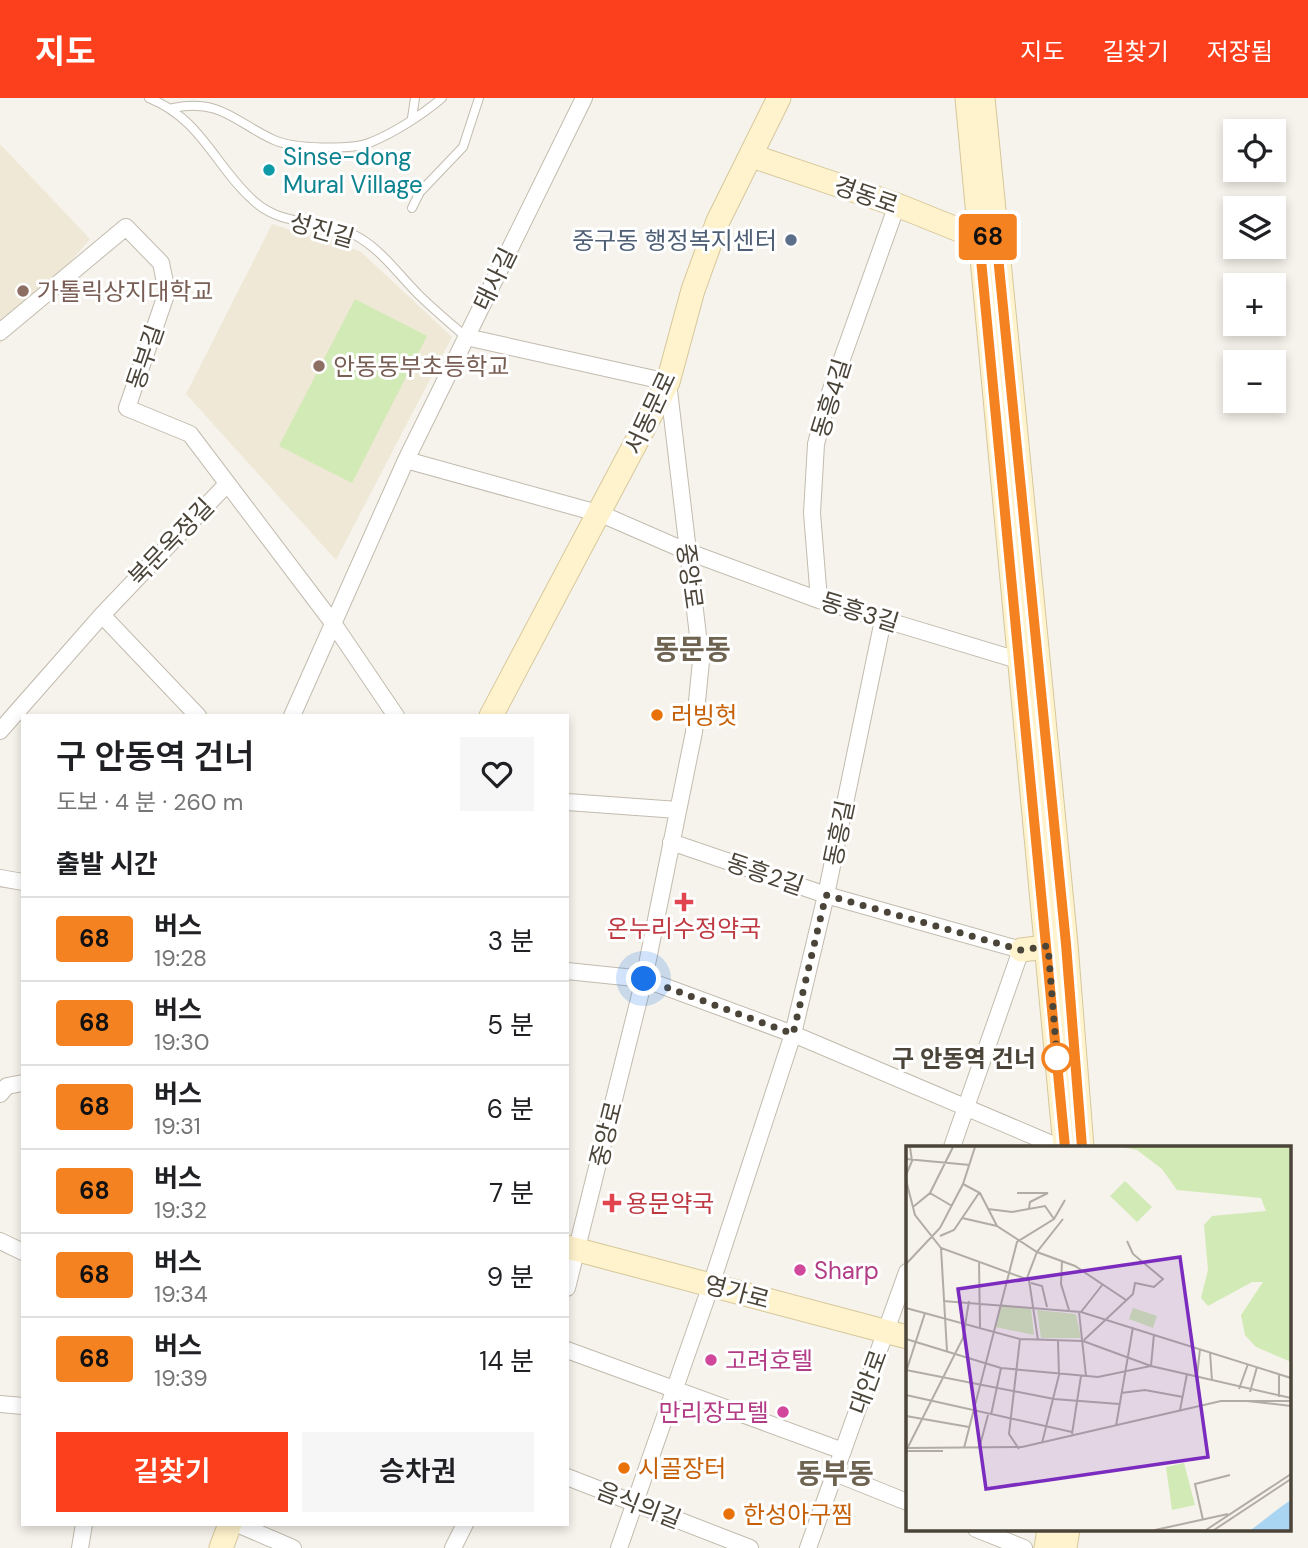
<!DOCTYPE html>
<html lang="ko">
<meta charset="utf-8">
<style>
:root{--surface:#fff;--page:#f6f6f6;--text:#202124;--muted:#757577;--line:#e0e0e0;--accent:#fc3f1d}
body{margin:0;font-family:"DM Sans","Noto Sans KR",sans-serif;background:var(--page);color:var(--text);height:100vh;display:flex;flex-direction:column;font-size:26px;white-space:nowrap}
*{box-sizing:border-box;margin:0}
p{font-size:23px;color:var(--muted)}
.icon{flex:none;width:38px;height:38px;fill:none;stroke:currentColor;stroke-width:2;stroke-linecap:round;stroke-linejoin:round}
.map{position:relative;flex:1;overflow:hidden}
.details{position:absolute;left:21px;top:616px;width:548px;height:812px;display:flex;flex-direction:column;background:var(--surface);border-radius:0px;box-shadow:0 4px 10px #0003}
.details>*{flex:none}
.badge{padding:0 14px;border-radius:5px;font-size:24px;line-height:46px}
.fabs{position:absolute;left:1223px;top:21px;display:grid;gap:14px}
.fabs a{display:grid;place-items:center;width:63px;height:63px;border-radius:0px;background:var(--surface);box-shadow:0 4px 10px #0003;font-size:35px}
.you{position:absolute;width:35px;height:35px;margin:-18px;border:5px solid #fff;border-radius:50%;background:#1a73e8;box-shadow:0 0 0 10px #1a73e833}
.map>.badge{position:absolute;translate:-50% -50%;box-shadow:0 0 0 4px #fff}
h2{padding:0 35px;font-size:26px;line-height:63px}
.round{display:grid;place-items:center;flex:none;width:74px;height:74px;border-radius:0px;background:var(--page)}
.head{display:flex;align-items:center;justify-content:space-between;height:119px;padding:0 35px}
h1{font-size:33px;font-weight:600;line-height:52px}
.cta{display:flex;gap:14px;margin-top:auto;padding:14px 35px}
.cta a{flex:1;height:80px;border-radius:0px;background:var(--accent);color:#fff;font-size:28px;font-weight:600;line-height:80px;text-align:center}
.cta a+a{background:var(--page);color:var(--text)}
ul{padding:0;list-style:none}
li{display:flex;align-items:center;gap:21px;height:84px;padding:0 35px;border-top:2px solid var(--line)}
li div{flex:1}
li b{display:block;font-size:26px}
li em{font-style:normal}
li .badge{min-width:77px;font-weight:700;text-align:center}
header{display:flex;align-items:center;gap:42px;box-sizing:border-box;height:98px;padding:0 35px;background:var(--accent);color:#fff}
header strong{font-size:33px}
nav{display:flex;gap:38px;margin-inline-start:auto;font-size:24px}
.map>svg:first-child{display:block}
.education{fill:#efe8d6}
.green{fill:#d2eab5}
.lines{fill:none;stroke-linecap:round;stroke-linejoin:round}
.lane-casing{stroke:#c2bbae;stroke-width:10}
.street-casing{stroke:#c2bbae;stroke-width:18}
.secondary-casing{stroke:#d6c79b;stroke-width:25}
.lane{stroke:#fff;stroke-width:8}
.street{stroke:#fff;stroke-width:16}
.secondary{stroke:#fff3cd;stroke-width:23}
.line-casing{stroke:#fff;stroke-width:16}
.line{stroke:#f58220;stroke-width:10}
.walk{stroke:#4b4439;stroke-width:7;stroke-dasharray:0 12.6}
.culture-dot{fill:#0f9aa8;stroke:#fff;stroke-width:2.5}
.service-dot{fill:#5c6f8a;stroke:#fff;stroke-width:2.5}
.education-dot{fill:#8d6e63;stroke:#fff;stroke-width:2.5}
.food-dot{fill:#e8710a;stroke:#fff;stroke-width:2.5}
.health-dot{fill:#e0444e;stroke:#fff;stroke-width:2.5}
.stop-dot{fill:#fff;stroke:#f58220;stroke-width:3.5}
.hotel-dot{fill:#d1479c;stroke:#fff;stroke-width:2.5}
.labels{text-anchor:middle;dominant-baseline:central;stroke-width:6;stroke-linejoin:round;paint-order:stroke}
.culture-label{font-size:24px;fill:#0d838f;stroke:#fff;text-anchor:start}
.street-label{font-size:24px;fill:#4b4439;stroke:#fff}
.service-label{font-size:24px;fill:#4e5e75;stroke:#fff;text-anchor:end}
.education-label{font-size:24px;fill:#785e54;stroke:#fff;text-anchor:start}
.food-label{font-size:24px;fill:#c56008;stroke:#fff;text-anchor:start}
.health-label{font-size:24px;fill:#be3a42;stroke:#fff}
.stop-label{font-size:24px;font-weight:bold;fill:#4b4439;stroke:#fff;text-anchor:end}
.hotel-label{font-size:24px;fill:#b23c85;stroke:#fff;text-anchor:start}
.quarter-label{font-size:28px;font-weight:bold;fill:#6e6250;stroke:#fff}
.inset-road{fill:none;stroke:#b2ada4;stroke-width:2}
.view{fill:#7b2cbf;fill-opacity:0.15;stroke:#7b2cbf;stroke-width:3.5}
.inset-edge{fill:none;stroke:#4b4439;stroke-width:3.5}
</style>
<header>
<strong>지도</strong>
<nav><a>지도</a><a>길찾기</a><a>저장됨</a></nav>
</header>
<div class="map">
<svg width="1308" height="1450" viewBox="0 0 1308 1450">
<rect width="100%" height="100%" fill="#f6f3ec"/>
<path class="education" d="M0,46L90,141L0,246Z
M272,126L360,153L452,239L336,462L186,296Z"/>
<path class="green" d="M355,201L427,238L352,385L279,348Z"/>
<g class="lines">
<defs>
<path id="lane" d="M149,0C203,22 214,68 255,104C286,131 326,120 360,140C383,154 399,177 418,196C433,211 450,225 466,239
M173,10C221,0 236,25 274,42C294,51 350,52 369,45C394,35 422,17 442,0
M412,20L415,0
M412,110L420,94L463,49L479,0"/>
<path id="street" d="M0,234L126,129L161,165L167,194L127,310L190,336L333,525L396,618
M466,239L668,284L701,563L694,634L644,881L567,1190
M406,362L601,416L686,453L819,502L1021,563H1029
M819,502L812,415L816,346L828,300L897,107
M102,517L198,618
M292,618L406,362L584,0
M0,633L102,517L227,386
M567,704L678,712
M671,744L826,797L1021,852L952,1049
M0,780L23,784
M567,873L644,881L793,936L1059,1049
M0,996L7,988L23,985
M0,1143L23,1154
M567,1252L843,1353
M0,1306L23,1308
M835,1375L907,1404
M567,1379L750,1450
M237,1426L293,1450
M976,1431L1024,1450
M80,1450L84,1426
M453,1450L465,1426
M619,1450L711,1187L793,936L826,797L883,522
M808,1450L907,1174"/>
<path id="secondary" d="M967,0L1065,1049
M983,0L1066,846L1082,1049
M752,58L897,107L979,140L990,139
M491,618L668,284L693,192L718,123L779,0
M1021,852L1063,847
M567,1149L907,1239
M221,1450L230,1426
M1046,1450L1049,1431
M1065,1450L1068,1431"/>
</defs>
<use href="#lane" class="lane-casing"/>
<use href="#street" class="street-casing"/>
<use href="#secondary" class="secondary-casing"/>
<use href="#lane" class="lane"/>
<use href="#street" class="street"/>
<use href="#secondary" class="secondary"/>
</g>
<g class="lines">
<defs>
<path id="line" d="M1065,1049L979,140L996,138L1066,846L1082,1049"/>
</defs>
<use href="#line" class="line-casing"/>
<use href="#line" class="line"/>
<path class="walk" d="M644,881L793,936L826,797L1021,852L1048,848L1057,960"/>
</g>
<circle class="culture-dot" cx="269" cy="72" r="7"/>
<circle class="service-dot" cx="791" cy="142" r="7"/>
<g class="education-dot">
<circle cx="23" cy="193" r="7"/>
<circle cx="319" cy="268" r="7"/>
</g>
<g class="food-dot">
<circle cx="657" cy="617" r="7"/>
<circle cx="624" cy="1370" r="7"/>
<circle cx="729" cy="1416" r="7"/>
</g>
<g class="health-dot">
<path d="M680.5 793.5h7v7h7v7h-7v7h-7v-7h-7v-7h7z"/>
<path d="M608.5 1094.5h7v7h7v7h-7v7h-7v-7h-7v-7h7z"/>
</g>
<circle class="stop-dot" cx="1057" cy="960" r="14"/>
<g class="hotel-dot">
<circle cx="800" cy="1172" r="7"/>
<circle cx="711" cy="1262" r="7"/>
<circle cx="783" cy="1314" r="7"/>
</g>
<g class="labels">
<g class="culture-label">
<text x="283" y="58">Sinse-dong<tspan x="283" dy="28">Mural Village</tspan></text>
</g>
<g class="street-label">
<text transform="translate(866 97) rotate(19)">경동로</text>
<text transform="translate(322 132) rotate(16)">성진길</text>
<text transform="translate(495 181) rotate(-64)">태사길</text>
<text transform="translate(145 259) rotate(-71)">동부길</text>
<text transform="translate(831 300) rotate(-73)">동흥4길</text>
<text transform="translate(650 315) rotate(-65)">서동문로</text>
<text transform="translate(171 444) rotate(-46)">북문옥정길</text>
<text transform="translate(690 478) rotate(82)">중앙로</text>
<text transform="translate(860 514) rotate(17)">동흥3길</text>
<text transform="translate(839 735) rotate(-78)">동흥길</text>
<text transform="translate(765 776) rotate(19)">동흥2길</text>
<text transform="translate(606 1036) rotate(-76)">중앙로</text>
<text transform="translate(737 1194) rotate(15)">영가로</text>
<text transform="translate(868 1284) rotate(-70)">대안로</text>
<text transform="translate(639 1407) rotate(21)">음식의길</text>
</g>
<g class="service-label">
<text x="777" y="142">중구동 행정복지센터</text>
</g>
<g class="education-label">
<text x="37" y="193">가톨릭상지대학교</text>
<text x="333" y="268">안동동부초등학교</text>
</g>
<g class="food-label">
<text x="671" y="617">러빙헛</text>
<text x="638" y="1370">시골장터</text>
<text x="743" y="1416">한성아구찜</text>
</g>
<g class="health-label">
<text x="684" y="830">온누리수정약국</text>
<text x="626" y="1105" text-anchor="start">용문약국</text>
</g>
<g class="stop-label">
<text x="1036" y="960">구 안동역 건너</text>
</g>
<g class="hotel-label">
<text x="814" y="1172">Sharp</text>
<text x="725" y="1262">고려호텔</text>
<text x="769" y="1314" text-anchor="end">만리장모텔</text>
</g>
<g class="quarter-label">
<text x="692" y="551">동문동</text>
<text x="835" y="1375">동부동</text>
</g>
</g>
<g transform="translate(906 1048)">
<rect width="385" height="385" fill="#f6f3ec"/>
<path d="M216,1H385V216L350,201L339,189L335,169L357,136H346L302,160L295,152L302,124L298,79L306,70L360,65L355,52L271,44L256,23L231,4ZM219,35L246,61L231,76L204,50ZM94,158L125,162L128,189L89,181ZM227,162L251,170L247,182L223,173ZM131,164L170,168L175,192H135ZM278,317L289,359L266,364L260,321Z" fill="#d2eab5"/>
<path d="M385,354V384H345L376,360Z" fill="#a9d4f2"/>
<path class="inset-road" d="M0,13L64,19M0,29L6,15L4,1M0,34L9,69L35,102L123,134L132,194M57,38L74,47L91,80L131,106L169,120L220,154M24,47L46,60M111,47H142L124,56L123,62M7,61L24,47L47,1M82,63L106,66L139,60L148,73M56,72L91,80M34,90L48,84L73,47M35,102L41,205M73,115L74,181M156,115L155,138L163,164M0,118L34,82L57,38L69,1M121,132L131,106L157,73M125,137L136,140L141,161M37,155L175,166L385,232M0,162L114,193L177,195L245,220L385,252M173,166L180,230M175,166L197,138M0,193L95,222L192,231L245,220L248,188M178,194L227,148L229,137L248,141L257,133L227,108L221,95M304,206L306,235M0,224L148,253L213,258M0,226L19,167M291,230L294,203M333,243L342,218M344,246L351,221M215,247L239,244L277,251M0,249L166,286M373,251V228M341,255L385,260M274,264L281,228M85,269L95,222M0,270L63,281M210,280L227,181M166,288L175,230M136,297L153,229L152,195M2,301L57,192L63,155M0,302L116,301L315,255H385M58,302L111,96L148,73L159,54M73,303L82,269M113,303L103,288L114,193M0,305H37M297,374L289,338L324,329M249,384L322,368M300,384L385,328M308,384L385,333"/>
<path class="view" d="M274,111L302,311L80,343L52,143Z"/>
<rect width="385" height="385" class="inset-edge"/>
</g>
</svg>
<div class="fabs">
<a><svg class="icon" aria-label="locate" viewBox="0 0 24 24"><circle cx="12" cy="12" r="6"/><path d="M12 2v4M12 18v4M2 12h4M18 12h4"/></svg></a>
<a><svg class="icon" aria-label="layers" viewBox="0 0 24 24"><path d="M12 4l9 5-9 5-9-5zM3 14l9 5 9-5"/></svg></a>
<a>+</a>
<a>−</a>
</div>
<div class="you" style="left:644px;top:881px"></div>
<b class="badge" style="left:988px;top:139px;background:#f58220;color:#111">68</b>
<section class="details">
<div class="head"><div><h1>구 안동역 건너</h1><p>도보 · 4 분 · 260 m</p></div><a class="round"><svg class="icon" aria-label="heart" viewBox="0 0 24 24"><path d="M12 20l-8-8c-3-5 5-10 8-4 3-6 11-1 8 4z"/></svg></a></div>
<h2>출발 시간</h2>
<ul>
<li><span class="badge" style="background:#f58220;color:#111">68</span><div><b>버스</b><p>19:28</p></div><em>3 분</em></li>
<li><span class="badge" style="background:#f58220;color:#111">68</span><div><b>버스</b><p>19:30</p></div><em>5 분</em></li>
<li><span class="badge" style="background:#f58220;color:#111">68</span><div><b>버스</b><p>19:31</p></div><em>6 분</em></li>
<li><span class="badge" style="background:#f58220;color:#111">68</span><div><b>버스</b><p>19:32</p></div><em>7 분</em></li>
<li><span class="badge" style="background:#f58220;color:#111">68</span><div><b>버스</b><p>19:34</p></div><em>9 분</em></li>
<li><span class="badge" style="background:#f58220;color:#111">68</span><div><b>버스</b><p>19:39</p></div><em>14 분</em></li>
</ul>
<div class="cta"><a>길찾기</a><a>승차권</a></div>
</section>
</div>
